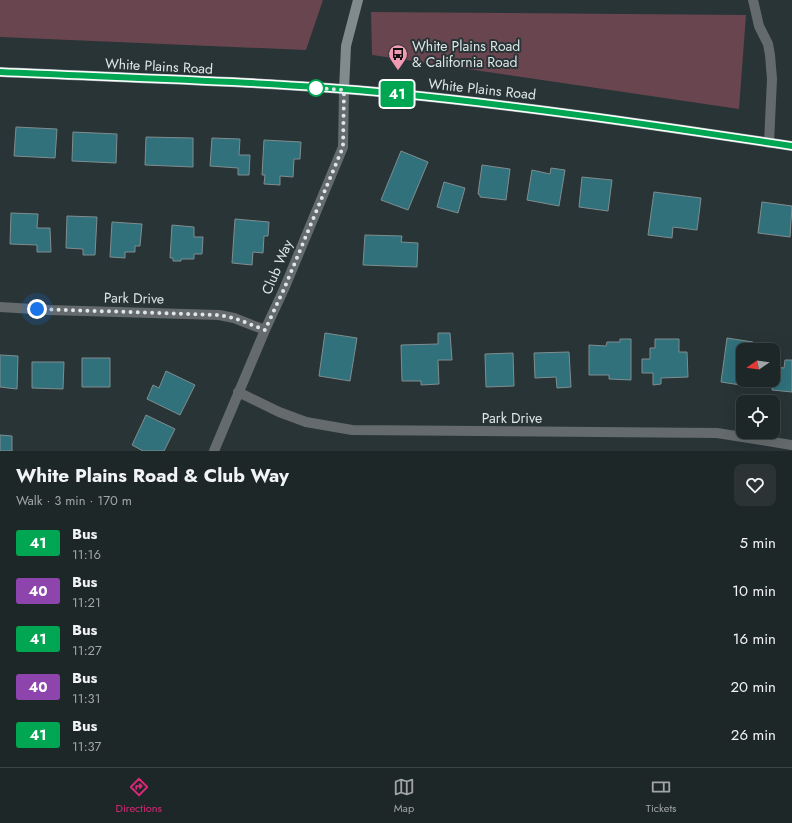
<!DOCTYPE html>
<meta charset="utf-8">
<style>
:root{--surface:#1e2728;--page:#2b3334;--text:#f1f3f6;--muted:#a1a5a8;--line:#3c4445;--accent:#db2777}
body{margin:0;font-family:Jost,sans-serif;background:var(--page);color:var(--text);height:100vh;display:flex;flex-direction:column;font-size:15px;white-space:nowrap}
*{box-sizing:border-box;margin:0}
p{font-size:13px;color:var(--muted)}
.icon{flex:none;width:22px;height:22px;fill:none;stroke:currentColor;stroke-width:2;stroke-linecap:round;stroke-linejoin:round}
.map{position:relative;height:451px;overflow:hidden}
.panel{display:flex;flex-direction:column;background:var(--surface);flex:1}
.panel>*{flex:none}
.badge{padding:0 8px;border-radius:3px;font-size:14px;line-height:26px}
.needle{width:26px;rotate:257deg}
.fabs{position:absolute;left:736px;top:343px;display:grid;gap:8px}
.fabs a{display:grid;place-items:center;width:44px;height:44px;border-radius:8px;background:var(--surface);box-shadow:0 4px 16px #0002,0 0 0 1px var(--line);font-size:20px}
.you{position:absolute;width:20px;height:20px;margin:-10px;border:3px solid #fff;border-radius:50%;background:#1a73e8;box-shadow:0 0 0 6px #1a73e833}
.map>.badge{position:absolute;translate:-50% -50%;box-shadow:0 0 0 2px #fff}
.round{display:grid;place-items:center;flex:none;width:42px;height:42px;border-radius:8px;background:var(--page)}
.headline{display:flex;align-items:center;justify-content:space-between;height:68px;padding:0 16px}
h1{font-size:19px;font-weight:700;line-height:30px}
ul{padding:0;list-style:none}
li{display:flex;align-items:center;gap:12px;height:48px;padding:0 16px}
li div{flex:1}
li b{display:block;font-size:15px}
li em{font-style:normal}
li .badge{min-width:44px;font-weight:700;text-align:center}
.tab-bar{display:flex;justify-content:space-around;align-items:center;height:56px;border-top:1px solid var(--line);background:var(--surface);font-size:11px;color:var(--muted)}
.tab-bar a{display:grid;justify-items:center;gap:2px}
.tab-bar .on{color:var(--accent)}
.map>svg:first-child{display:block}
.green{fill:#68454f}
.building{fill:#30717c;stroke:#808d90}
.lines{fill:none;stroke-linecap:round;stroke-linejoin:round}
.lane{stroke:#656a6c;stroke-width:10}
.street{stroke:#656a6c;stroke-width:10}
.secondary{stroke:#818a8c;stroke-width:10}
.primary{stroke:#97a3a5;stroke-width:10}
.line-casing{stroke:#fff;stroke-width:9}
.line{stroke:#00a651;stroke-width:6}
.walk{stroke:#dfe6e8;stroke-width:4;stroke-dasharray:0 7.2}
.stop-dot{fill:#fff;stroke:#00a651;stroke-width:2}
.labels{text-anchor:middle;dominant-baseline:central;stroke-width:4;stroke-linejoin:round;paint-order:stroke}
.poi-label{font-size:14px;fill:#dfe6e8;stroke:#283436;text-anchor:start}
.street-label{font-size:14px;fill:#dfe6e8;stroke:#283436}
</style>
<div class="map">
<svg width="792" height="451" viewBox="0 0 792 451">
<rect width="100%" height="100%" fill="#283436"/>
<path class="green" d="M0,0H323L306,50L0,37Z
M371,12L746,15L739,109L372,55Z"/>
<path class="building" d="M16,127L57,129L55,158L14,156Z
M73,132L117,134L116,163L72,161Z
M146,137L193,138V167L145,165Z
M212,138L240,139L239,155H250L249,175H238V168L210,166Z
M264,140L301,142L300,159H294L293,177L280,176V185L264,184L265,175H262Z
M401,151L428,162L408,210L381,200Z
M482,165L510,169L506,200L480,197V195L478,194Z
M551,168L565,170L559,206L527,200L532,170L550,174Z
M582,177L612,180L608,211L579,207Z
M444,182L465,188L458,213L437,207Z
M654,192L701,198L697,230L673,227L672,238L648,235Z
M762,202L792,206L790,237L758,233Z
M11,213L38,214L37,228H50L51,252H37V245L10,244Z
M67,216L97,217L95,255H83V249L66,248Z
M235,219L269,222L268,236H264L263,253L253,252L252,265L232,263Z
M112,222L142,224L140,246H135V252H125V258L110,257Z
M172,225L194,227V237H203L202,254H194V259H181V261H173V258H170Z
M365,235L402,236L401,242L418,243L417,267L363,265Z
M325,333L357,338L350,381L319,376Z
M438,333H450L452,360H438L439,384L421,385V381H402L401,345L438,344Z
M727,338L753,342L752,350H743V380H748L747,386L721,382Z
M620,339H631V380L609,379V375H589V345L606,346L607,342H620Z
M655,339H679V352H687L688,377L661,378V384L653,385V373H642V359H650V348H655Z
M569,352L571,387L557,388L556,377L535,378L534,353Z
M513,353L514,386L486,387L485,354Z
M0,355L18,356L17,389L0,387Z
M82,358H110V387H82Z
M785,360H792V392L772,390L775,367L784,368Z
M32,362H64L63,389L32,388Z
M166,371L195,385L180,415L147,399L153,385L159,388Z
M146,415L175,429L164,451H143L132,445Z
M0,435L12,436V451H0Z"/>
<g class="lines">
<path class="lane" d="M753,0L759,26L768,44L770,55L772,79L769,143"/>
<path class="street" d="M0,307L49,310L219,315L234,318L265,330
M238,392L279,412L306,422L352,430L717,433L792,445
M214,451L265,330L284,289L343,147L344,90"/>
<path class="secondary" d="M344,90L346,46L358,0"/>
<path class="primary" d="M0,72C130,78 261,81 391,93C526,106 659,126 792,146"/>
</g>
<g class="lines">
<defs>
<path id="line" d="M0,72C130,78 262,81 391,93C526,106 659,126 792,146"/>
</defs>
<use href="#line" class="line-casing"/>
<use href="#line" class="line"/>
<path class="walk" d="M37,309L219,315L234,318L265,330L284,289L343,147L344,90L316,88"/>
</g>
<defs>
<symbol id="bus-pin" viewBox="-11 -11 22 30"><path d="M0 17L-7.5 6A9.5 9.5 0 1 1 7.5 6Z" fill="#f19ab3" stroke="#283436"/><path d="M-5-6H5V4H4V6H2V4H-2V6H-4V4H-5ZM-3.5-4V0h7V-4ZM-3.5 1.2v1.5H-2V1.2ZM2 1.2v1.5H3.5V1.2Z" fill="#111"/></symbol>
</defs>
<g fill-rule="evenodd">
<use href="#bus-pin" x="387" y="43" width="22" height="30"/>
</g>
<circle class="stop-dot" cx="316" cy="88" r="8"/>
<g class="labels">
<g class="poi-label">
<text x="412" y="46">White Plains Road<tspan x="412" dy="16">&amp; California Road</tspan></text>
</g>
<g class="street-label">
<text transform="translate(159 66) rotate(3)">White Plains Road</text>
<text transform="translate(482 89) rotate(6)">White Plains Road</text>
<text transform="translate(277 267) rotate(-67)">Club Way</text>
<text transform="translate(134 298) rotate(1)">Park Drive</text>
<text x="512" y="418">Park Drive</text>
</g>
</g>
</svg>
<div class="fabs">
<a><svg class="needle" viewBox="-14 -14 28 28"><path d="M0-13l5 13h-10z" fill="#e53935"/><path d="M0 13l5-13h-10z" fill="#a1a5a8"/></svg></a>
<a><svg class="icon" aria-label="locate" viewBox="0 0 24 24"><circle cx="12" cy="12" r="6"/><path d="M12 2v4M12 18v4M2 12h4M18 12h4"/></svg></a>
</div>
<div class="you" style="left:37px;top:309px"></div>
<b class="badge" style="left:397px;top:94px;background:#00a651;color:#fff">41</b>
</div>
<section class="panel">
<div class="headline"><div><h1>White Plains Road &amp; Club Way</h1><p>Walk · 3 min · 170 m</p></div><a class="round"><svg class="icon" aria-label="heart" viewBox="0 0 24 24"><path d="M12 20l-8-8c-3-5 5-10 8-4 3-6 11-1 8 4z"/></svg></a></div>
<ul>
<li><span class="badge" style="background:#00a651;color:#fff">41</span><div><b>Bus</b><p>11:16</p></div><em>5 min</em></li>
<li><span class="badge" style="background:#8e44ad;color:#fff">40</span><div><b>Bus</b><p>11:21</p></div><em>10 min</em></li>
<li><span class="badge" style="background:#00a651;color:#fff">41</span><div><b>Bus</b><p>11:27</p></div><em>16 min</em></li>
<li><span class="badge" style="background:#8e44ad;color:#fff">40</span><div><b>Bus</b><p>11:31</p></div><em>20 min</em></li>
<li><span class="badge" style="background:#00a651;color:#fff">41</span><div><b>Bus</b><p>11:37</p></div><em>26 min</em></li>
</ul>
</section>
<nav class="tab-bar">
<a class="on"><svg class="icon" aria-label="directions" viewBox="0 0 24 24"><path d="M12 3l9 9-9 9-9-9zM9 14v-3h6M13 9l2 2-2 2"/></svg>Directions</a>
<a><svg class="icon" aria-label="map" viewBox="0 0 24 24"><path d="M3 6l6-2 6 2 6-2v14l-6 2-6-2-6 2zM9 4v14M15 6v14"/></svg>Map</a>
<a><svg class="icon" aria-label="tickets" viewBox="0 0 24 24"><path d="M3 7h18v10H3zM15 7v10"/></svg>Tickets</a>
</nav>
